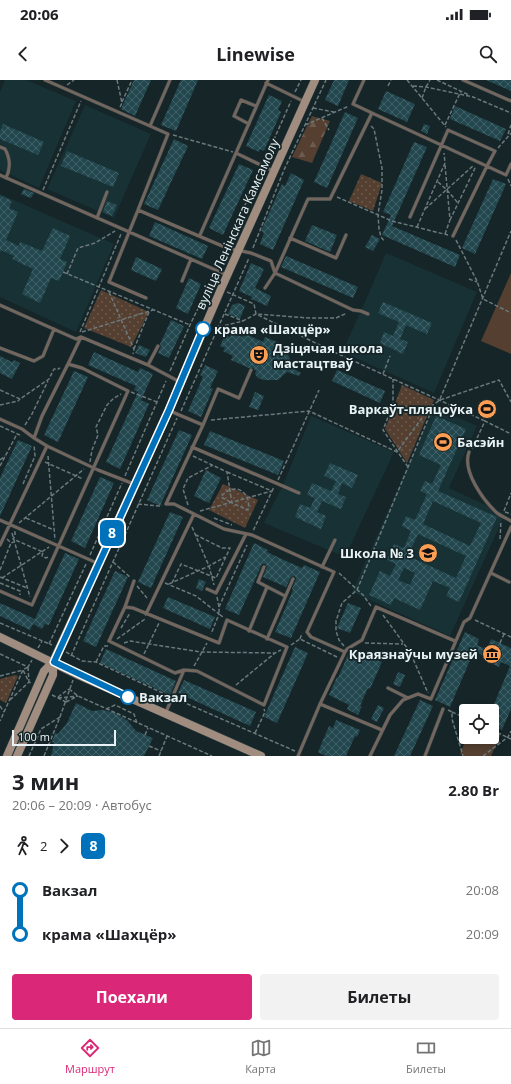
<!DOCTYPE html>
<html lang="ru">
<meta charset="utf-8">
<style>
:root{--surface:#fff;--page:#f2f2f2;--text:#202124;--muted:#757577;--line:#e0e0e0;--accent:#db2777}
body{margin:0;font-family:"Open Sans",sans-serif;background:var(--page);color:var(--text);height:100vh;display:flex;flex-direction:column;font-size:15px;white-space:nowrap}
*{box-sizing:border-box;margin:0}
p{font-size:13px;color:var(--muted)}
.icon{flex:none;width:22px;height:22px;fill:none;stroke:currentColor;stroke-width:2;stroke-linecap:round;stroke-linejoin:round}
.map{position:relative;height:676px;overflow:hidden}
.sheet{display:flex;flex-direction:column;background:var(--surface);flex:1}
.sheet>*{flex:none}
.badge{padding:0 8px;border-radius:6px;font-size:14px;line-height:26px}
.fabs{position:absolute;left:459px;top:624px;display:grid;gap:8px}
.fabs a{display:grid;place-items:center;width:40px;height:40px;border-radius:4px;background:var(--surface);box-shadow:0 2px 6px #0003;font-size:20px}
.scale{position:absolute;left:12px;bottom:10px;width:104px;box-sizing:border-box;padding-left:4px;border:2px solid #e9f3f5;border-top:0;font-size:11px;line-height:14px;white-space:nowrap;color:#e9f3f5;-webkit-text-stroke:3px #152528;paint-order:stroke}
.map>.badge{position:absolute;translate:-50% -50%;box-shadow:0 0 0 2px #fff}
.legs{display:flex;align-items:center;gap:6px;height:44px;padding:0 12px;font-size:13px}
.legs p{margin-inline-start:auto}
.headline{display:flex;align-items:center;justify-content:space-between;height:68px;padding:0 12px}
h1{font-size:22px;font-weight:700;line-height:30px}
.action{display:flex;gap:8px;margin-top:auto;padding:8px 12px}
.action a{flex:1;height:46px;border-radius:4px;background:var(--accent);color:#fff;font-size:16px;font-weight:700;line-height:46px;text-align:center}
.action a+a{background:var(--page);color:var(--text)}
ul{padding:0 12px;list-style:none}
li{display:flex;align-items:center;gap:14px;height:44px;font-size:15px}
li i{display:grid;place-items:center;width:6px;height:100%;margin:0 5px;background:currentColor}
li i::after{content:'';width:10px;height:10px;margin:-5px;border:3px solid;border-radius:50%;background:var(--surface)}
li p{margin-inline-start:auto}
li:first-child i{background:linear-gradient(#0000 50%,currentColor 0)}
li:last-child i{background:linear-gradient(currentColor 50%,#0000 0)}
.status{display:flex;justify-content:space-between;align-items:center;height:28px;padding:0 20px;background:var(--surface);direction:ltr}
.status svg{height:11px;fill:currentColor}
header{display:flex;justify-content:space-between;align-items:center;height:52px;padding:0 12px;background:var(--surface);font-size:18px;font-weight:700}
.dock{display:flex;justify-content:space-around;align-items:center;height:56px;border-top:1px solid var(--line);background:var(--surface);font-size:11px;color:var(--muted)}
.dock a{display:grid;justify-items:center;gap:2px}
.dock .on{color:var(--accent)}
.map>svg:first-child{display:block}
.built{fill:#173135}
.grass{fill:url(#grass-dots)}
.forest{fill:url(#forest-firs)}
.pitch{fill:#543f30}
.building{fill:url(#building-cross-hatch);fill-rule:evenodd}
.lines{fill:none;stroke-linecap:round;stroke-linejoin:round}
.lane-casing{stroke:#334245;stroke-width:4}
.secondary-casing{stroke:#334245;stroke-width:9}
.path{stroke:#6b797c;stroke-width:1.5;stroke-dasharray:4 2;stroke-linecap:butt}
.lane{stroke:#72665e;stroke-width:3}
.secondary{stroke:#a08d80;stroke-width:8}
.line-1-casing{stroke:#fff;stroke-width:9}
.line-1{stroke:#0072bc;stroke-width:6}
.stop-1-dot{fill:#fff;stroke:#0072bc;stroke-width:2}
.labels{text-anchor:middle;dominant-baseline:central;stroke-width:3.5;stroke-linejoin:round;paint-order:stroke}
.street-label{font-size:13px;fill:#e9f3f5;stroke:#152528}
.stop-label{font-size:13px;font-weight:bold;fill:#e9f3f5;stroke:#152528;text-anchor:start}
.poi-label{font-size:13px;font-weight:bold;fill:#e9f3f5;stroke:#152528;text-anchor:end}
</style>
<div class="status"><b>20:06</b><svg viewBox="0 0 49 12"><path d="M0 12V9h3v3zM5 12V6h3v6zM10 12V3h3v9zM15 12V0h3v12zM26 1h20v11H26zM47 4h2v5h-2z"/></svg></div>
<header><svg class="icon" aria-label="back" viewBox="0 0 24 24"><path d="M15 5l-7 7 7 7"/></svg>Linewise<svg class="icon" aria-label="search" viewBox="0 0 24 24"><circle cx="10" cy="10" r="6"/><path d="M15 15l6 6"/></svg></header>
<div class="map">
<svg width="511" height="676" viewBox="0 0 511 676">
<defs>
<pattern id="grass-dots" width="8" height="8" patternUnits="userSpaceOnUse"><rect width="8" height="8" fill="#543f30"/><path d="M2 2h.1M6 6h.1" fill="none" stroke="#6d5b4f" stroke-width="1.8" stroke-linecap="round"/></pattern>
<pattern id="forest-firs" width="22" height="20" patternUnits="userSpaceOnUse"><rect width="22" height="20" fill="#543f30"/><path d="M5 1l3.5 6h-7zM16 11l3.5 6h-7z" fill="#6d5b4f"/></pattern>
<pattern id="building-cross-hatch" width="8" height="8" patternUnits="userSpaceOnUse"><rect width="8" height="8" fill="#22474e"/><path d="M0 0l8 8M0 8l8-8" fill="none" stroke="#426268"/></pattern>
</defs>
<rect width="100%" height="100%" fill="#152528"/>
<path class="built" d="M5,0H26L76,21L39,108L0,90V12Z
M85,25L151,54L114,138L47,109Z
M0,114L114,164L76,252L0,217Z
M386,173L477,212L434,313L342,272L361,231Z
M434,327L477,346L449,408L505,434L450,556L352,512Z
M311,336L394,372L345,477L264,443L283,405Z"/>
<path class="grass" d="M361,94L382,103L373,131L349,121Z
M101,210L149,232L131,267L84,248Z
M402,305L434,320L407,383L385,349Z
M223,404L258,420L245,448L209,430Z
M15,595L18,596L6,623L0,620V599Z"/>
<path class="forest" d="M312,36L330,41L312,83L292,77Z"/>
<path class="pitch" d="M511,193V274L481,261Z
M482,321L496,327L492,337L478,331Z
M492,650L501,654L491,676H465L460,674L467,657H492Z"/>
<path class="building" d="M134,0H151L135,36L121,29Z
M181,0H198L176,51L161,45Z
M334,0H349L338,26L325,20Z
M486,0H511V11Z
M386,11L415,24L407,42L378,29Z
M269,15L282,21L278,30L281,32L264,71L260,69L259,72L246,66Z
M455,26L506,49L500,61L450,39Z
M345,32L358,38L327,108L314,102Z
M3,44L44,62L38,75L0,59V51Z
M424,44L430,46L427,54L421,51Z
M174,59L188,66L158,130L144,124Z
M414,62L427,67L392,146L460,175L455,187L382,155L391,135L383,132Z
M67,71L119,93L113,107L61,86Z
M239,84L253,90L223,155L209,148Z
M291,93L304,100L273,170L260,164L264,153L261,151L282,104L285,106Z
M493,99L506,104L475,174L462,168Z
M24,109L34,113L31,118L21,114Z
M0,115L12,121L9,128L18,132L6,160L19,166L20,162L42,171L53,148L70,156L60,179L67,182L63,192L59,201L51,198L40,223L22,214L33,189L12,179L14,176L1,170L0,173Z
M107,121L117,125L112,136L103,132Z
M155,142L208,166L202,179L149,156Z
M312,145L337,155L330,172L305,161Z
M372,155L380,159L373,171L365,167Z
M286,176L358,207L353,218L281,187Z
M136,177L162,189L156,201L131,190Z
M251,183L264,189L255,208L271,216L267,226L251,219L252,217L239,211Z
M189,198L201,204L188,234L176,228Z
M383,222L432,243L427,254L406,245L400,259L408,262L403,274L380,263L384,252L393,256L399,242L378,233Z
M238,223L245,226L240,239L228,234L232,225Z
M171,240L184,246L169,278L158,273L161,266L160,264Z
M232,253L242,257L244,253L263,262L265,257L282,264L287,271L290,280L289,286L301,293L299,296L287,292L278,300H264L258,298L255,294L256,291L253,288H249L231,280L233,276L223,271L225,268L220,266L225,255L230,257Z
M139,265L150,270L146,277L135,273Z
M94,272L138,292L140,288L153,294L141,320L149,324L120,389L106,382L138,312L134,310L136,306L88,285Z
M0,276L12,282L14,280L20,283L12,299L0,293Z
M205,285L218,291L210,308L213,309L201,337L188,331L203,297L200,295Z
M337,290L385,311L380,323L332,301Z
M74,291L88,297L58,362L44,355Z
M255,312L264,316L258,330L249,327Z
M436,336L466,349L438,411L497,437L459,522L446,516L450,508L433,501L420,530L394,518L391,525L369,515L380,491L390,496L396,484L387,480L394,464L404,468L411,451L402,446L406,436L415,440L427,414L420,411L425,401L432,404L441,385L419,375ZM433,421L481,443L470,466L423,444ZM418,454L466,476L456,498L408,476ZM404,488L415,493L410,505L398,500Z
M179,350L192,355L160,426L147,420Z
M210,351L284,381L278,395L204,365Z
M18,360L32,366L0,436V398Z
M330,383L358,395L352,408L342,403L338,414L346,417L341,429L322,421L317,432L326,436L321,449L295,437L300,424L310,428L315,418L307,415L312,403L331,411L336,401L324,396Z
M206,390L221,398L209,423L194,416Z
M100,397L114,403L85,468L71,461Z
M170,432L183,437L151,508L138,502Z
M254,463L268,470L267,472L286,481L302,488L304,485L320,492L291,558L275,552L293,510L292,509L296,499L295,496L291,497L286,507L263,497L267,487L265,484H262L239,535L225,529Z
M65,473L79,479L49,545L45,544L42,549L33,544L30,550L0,536V523L35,539Z
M115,491L128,497L96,567L83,561Z
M199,499L206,502L202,511L196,508Z
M168,517L215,537L210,549L163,528Z
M348,523L361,528L350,553L337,548Z
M465,552L479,559L477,565L487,570L491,559L511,568V629L502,650L492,646V629L510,586L501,582L499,587L483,579L484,576L474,571L450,627L435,620Z
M295,567L308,573L277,643L264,637Z
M106,569L176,601L170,615L100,583Z
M353,569L382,582L370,609L368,608L360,626H362L358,635L347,629L349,625L329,615L337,597L338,598L350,570Z
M398,592L405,595L400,607L393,604Z
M184,600L256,632L250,646L178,613Z
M420,620L433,626L410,676H394Z
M76,623L92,631L103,630L116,633L128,641L136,651L153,658L144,676H51L54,663L52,662L55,653L58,654L67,643Z
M378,625L384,628L377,642L371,639Z
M336,640L360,650L357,657L355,656L346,676H326L318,672L329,646L333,648Z"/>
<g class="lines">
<defs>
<path id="lane" d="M45,0L150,46
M463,0L511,21
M266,3L305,22
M372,33L506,95L511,84
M249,44L234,36L241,20L256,26
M0,67L5,69C10,78 11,88 6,98
M236,73L273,91
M0,95L227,195
M138,130L168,54L150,46L170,0
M410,137L448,50L495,71L487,86L453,156
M97,138L107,112
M200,155L268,0
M290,158L336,178L346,155
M182,201L191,179
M265,208L275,193L308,119H330L372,33L353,24L364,0
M146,218L109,202L138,130L227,168L251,173L271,181L275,193L353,230L361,231L368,234
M0,225L76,259L81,257L68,284
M81,257L148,285L180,302
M0,268L34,281L43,276L54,249
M148,285L158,266
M251,290L239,318L218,309L203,345L166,424H174L224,449L252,455L334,492L307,552L311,557L345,572L320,624
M170,331L203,345
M0,339L22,349L34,358L47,366L98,390L134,404
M192,367L299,413
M469,372C462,391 483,420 497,433C501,436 506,438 511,441
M0,440L97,483
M0,465L47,366
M264,487L258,502L285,516
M322,487L335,460
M491,493L509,502
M207,509L216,513L246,454
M0,511L32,525L128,311L82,288L68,284L42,336L34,358
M125,527L133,528L219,563L227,540L287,567L264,625L197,591L184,590L175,593L109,561L125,527L134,501
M146,534L194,434
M249,551L267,507
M267,559L293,499
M345,572L347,569L362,560L376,527L455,561
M388,608L408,618
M166,632L184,590
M298,676L320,624L382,650
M370,676L390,635L403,620L418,614L431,619L464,542L470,538L511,447
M425,676L443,629"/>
<path id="secondary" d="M0,557L76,594L261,676
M7,676L44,591L53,582L169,330L221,209L315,0
M17,676L53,595V582"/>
</defs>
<use href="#lane" class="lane-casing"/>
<use href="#secondary" class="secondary-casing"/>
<path class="path" d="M117,0L122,23L120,27
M407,0L446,47
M437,0L469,15
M67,5L74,0
M388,6L391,0
M413,6L426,7L473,17L511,33
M295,12L301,0
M422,18L426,7L430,0
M122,22L132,0
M313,28L334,32
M322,38L329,50
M305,45L349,26
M445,45L461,11
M371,46L374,49L382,88V110L378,134L379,149L381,157L385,162
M508,54L511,45
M173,55L233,72
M498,68L511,53
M264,82L291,21
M508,99L511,106
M438,102L447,110L458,123
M43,110L81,21
M337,117L392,141L448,155
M425,129L474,85
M450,140L476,86
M417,147L445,83L444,73
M445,154L450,140L445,85
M456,160L477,201L483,219L511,233
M228,164L260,91
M253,168L284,90L326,0
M218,186L225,171
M63,192L190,245
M67,194L78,168L95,163L115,151
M469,199L477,202
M109,212L134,269L133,274
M227,212L254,224L256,234L309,238H336L347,233
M225,234L243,241
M219,247L243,241L256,234L334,272L485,341
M80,252L121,154
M82,252L153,230
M134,269L149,232
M170,291L190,245L214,195
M383,294L390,276
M0,310L20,319L49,299L54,289H58L60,288
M131,312L157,322
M440,319L511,151
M0,325L18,321L20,319
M181,331L249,178
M390,332L393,323V299
M211,340L309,331L397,372L430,327L440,320L499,300L511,322
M25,345L32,334L48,301
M0,346L22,356
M472,369L485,341L511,354
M48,376L55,460
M193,376L227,392L232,423L248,430C252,411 233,401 221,417L232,423
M0,380L5,376
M45,382L83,399
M90,382L92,370L98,355L96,347L107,325L114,318L121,314
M0,386L17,354
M408,387L383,350L390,332L430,327
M227,392L272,411L274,407
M125,396L166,301
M278,400L319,310
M23,404L35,376L34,365
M138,424L159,426L162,425
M188,425L183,409L188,398L213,385
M200,431L272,411L253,451
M504,431L511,413
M505,432L511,434
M26,438L54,450
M214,438L232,445
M19,443L84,389
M192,447L209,486L214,505
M14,452H15V456L13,459L43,472L42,476L46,478L48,477
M12,453L30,517
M7,459L11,463L14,462
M500,459L501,441
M90,475L122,403
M113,482L131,498
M0,490L11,463
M339,493L363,515L371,526
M0,497L27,508
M2,498L49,467
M0,503L20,511V515
M165,503L196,516L219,534L211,554
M172,503L181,484L216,498L230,468H222L196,455
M169,504L209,486L225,477
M137,506L147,518
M217,517L219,527V534L223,537
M219,527L247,465
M383,535L410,572L428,613
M475,540L511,557
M0,543L52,565
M121,548L130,533
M117,559L145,539
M300,559L302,553
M124,563L130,561L201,572L275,573
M365,563L403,564
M500,563L504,554
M49,564L86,484
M291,565L300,559L337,577
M344,566L339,560L336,551V541L342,523L357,510L433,327
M38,568L42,561
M66,572L82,581L96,582L169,616
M0,574L28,587L32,580
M144,574L159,543
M71,576L177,338
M96,582L104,566H108
M194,586L207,563
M28,587L29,602L23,590Z
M0,596L23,590L0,641
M236,605L275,573L281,570
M69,609L78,616L212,676
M52,615L66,622
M58,617L69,609
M58,618L78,616
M176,619L295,671
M10,620L29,602L31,603
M66,622L76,617
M0,626L4,632
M106,629L115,625L134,634L137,643
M448,630L452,632V639L463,676
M452,632L466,638
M492,650L511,659
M255,653L265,632L264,629
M145,655L148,648
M149,666L161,671
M29,676L41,649L60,637
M44,676L60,637L73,600
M159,676L167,656
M483,676L508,657L511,651"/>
<use href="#lane" class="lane"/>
<use href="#secondary" class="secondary"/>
</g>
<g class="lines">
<defs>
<path id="line-1" d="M128,617L54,582L169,330L203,249"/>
</defs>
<use href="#line-1" class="line-1-casing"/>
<use href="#line-1" class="line-1"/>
</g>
<defs>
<symbol id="theatre-disc" viewBox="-11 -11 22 22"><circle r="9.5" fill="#fc9d54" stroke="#152528"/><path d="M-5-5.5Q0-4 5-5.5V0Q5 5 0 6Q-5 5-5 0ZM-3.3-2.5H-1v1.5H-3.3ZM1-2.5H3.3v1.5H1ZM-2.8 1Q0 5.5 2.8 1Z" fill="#111"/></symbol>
<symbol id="stadium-disc" viewBox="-11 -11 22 22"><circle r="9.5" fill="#fc9d54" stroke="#152528"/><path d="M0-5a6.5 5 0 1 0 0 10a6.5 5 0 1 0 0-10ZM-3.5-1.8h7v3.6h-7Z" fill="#111"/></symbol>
<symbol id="school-disc" viewBox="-11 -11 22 22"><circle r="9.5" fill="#fc9d54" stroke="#152528"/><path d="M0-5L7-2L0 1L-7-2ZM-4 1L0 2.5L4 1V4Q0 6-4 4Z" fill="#111"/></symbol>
<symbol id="museum-disc" viewBox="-11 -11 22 22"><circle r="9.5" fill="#fc9d54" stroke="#152528"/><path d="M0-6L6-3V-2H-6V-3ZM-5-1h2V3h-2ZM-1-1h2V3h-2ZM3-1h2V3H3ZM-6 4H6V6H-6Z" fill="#111"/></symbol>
</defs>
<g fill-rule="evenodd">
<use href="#theatre-disc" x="248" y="264" width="22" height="22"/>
<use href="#stadium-disc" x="476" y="318" width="22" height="22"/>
<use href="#stadium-disc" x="432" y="351" width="22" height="22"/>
<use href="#school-disc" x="417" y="462" width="22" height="22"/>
<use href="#museum-disc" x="481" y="563" width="22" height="22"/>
</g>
<g class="stop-1-dot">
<circle cx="203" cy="249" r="7"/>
<circle cx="128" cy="617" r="7"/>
</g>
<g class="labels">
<g class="street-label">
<text transform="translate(237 144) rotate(-66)">вуліца Ленінскага Камсамолу</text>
</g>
<g class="stop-label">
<text x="214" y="249">крама «Шахцёр»</text>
<text x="139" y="617">Вакзал</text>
</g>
<g class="poi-label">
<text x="273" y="268" text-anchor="start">Дзіцячая школа<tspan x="273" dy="15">мастацтваў</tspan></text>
<text x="473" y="329">Варкаўт-пляцоўка</text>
<text x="457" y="362" text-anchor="start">Басэйн</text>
<text x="414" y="473">Школа № 3</text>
<text x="478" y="574">Краязнаўчы музей</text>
</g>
</g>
</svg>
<div class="fabs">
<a><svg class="icon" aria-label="locate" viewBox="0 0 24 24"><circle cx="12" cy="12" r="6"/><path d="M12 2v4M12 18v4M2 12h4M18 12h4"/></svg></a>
</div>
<div class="scale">100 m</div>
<b class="badge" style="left:112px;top:453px;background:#0072bc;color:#fff">8</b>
</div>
<section class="sheet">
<div class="headline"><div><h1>3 мин</h1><p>20:06 – 20:09 · Автобус</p></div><b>2.80 Br</b></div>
<div class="legs"><svg class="icon" aria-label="walk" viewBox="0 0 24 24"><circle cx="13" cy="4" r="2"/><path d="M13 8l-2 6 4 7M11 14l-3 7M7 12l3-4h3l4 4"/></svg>2<svg class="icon" aria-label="forward" viewBox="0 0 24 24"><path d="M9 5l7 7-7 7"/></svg><b class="badge" style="background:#0072bc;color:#fff">8</b></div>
<ul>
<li><i style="color:#0072bc"></i><b>Вакзал</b><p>20:08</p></li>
<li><i style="color:#0072bc"></i><b>крама «Шахцёр»</b><p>20:09</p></li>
</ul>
<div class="action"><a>Поехали</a><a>Билеты</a></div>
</section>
<nav class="dock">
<a class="on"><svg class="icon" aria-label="directions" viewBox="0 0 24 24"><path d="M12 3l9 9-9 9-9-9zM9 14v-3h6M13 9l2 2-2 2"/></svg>Маршрут</a>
<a><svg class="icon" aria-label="map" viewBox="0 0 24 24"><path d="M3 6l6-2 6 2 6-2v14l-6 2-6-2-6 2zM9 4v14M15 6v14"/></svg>Карта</a>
<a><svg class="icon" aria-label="tickets" viewBox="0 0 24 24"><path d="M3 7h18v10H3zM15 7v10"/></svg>Билеты</a>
</nav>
